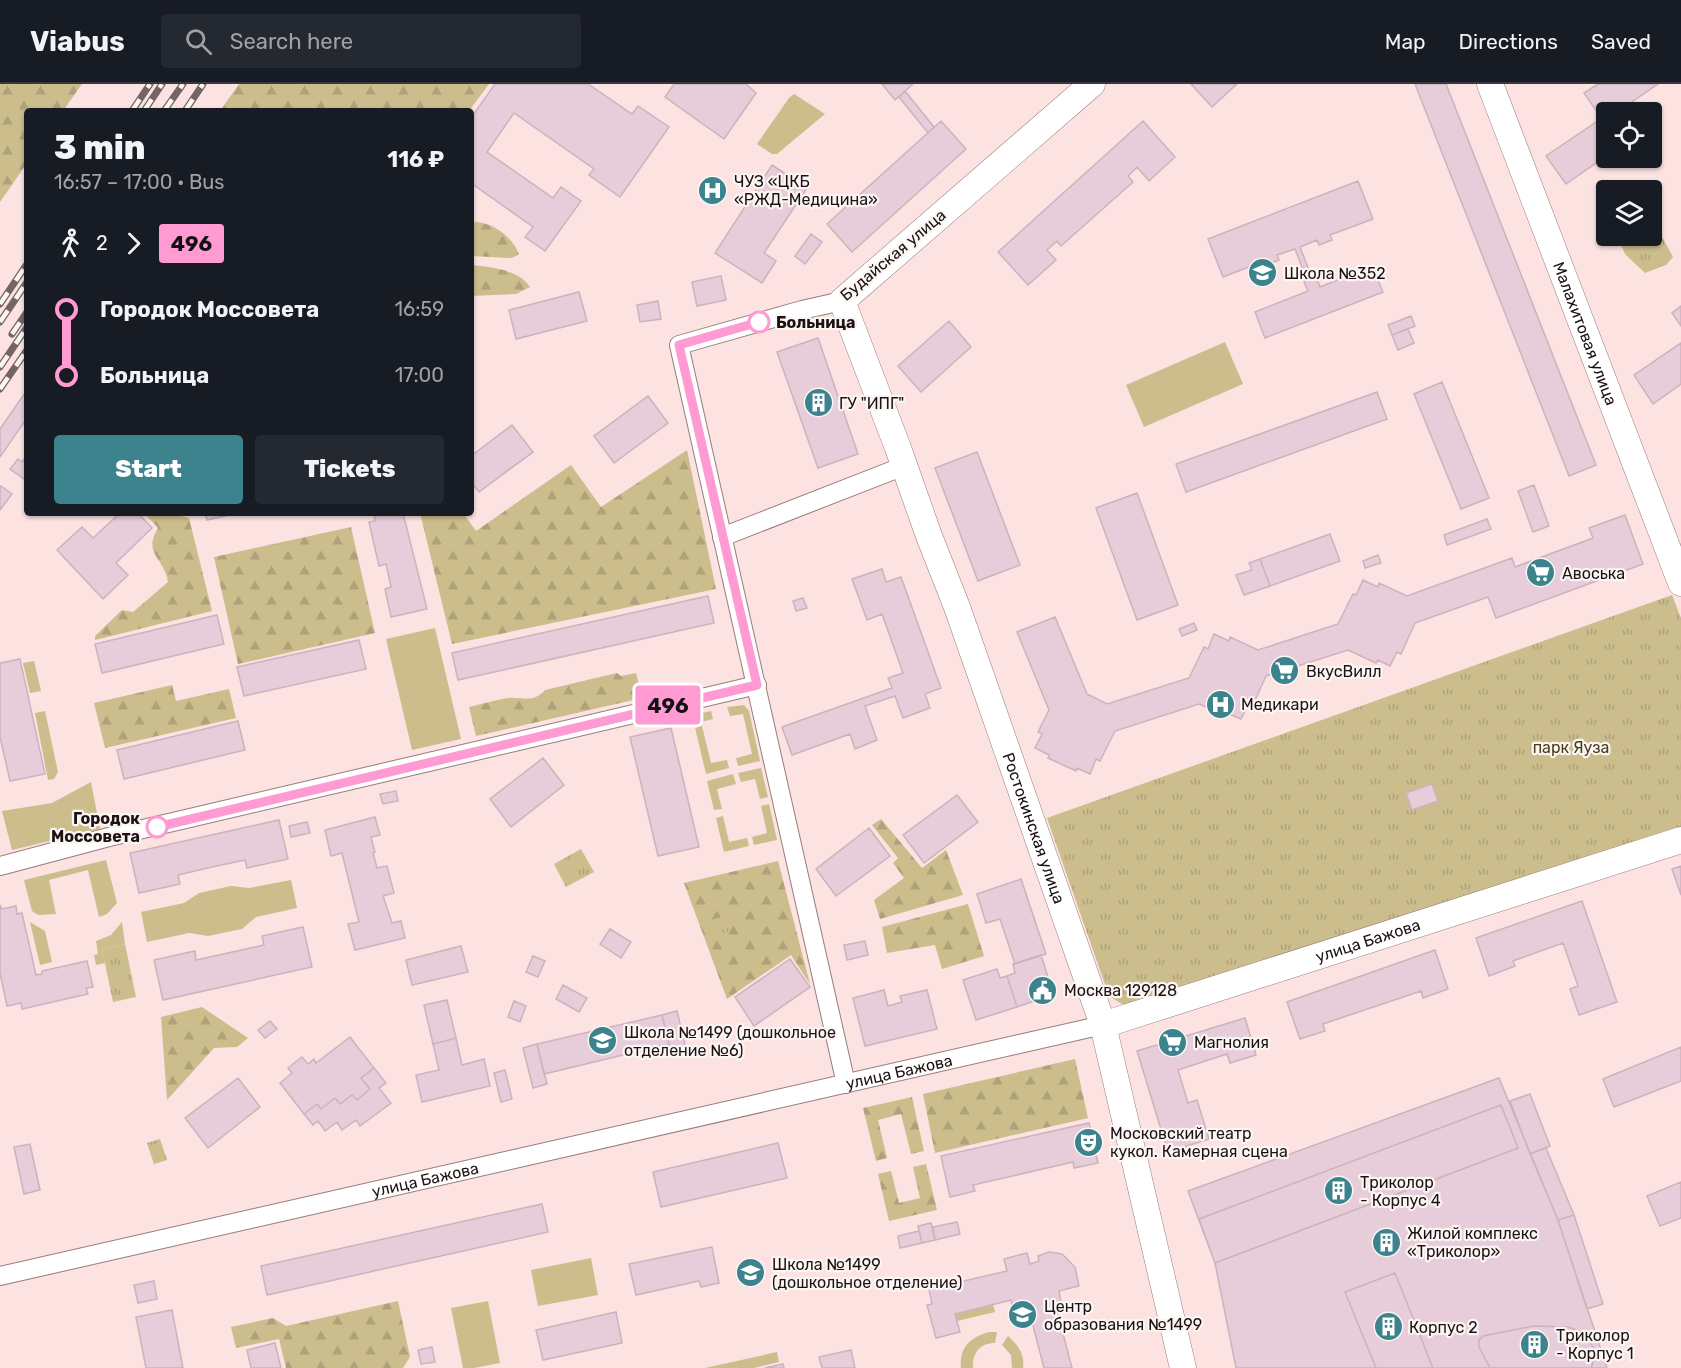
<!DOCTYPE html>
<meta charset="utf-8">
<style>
:root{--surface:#171b24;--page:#242831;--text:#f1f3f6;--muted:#9ea1a6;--line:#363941;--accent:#3d838e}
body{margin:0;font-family:Rubik,sans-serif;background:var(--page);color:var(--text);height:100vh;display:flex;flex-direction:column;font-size:22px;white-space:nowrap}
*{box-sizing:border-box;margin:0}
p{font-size:20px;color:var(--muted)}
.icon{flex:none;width:33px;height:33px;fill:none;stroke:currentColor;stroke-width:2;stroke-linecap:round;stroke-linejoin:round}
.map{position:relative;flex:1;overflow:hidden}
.sheet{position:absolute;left:24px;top:24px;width:450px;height:408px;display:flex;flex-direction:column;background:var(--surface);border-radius:6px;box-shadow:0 2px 4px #0004}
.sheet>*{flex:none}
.badge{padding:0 12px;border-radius:4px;font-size:21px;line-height:39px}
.fabs{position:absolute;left:1596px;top:18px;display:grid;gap:12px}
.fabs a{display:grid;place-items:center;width:66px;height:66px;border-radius:6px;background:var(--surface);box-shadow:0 2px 4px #0004;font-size:30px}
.map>.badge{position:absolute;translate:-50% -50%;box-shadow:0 0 0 3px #fff}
.legs{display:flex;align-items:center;gap:9px;height:66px;padding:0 30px;font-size:20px}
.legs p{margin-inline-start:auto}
.summary{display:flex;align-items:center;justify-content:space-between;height:102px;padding:0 30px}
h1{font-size:33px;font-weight:800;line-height:45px}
.action{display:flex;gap:12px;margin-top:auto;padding:12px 30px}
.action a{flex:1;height:69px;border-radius:6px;background:var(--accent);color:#fff;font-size:24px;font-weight:800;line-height:69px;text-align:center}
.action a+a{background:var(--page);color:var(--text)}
ul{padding:0 30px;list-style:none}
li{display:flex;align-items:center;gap:21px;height:66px;font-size:22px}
li i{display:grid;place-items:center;width:9px;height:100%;margin:0 8px;background:currentColor}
li i::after{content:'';width:15px;height:15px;margin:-8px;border:4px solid;border-radius:50%;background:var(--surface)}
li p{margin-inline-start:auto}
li:first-child i{background:linear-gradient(#0000 50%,currentColor 0)}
li:last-child i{background:linear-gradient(currentColor 50%,#0000 0)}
header{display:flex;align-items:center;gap:36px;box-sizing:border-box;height:84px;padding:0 30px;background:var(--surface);border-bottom:2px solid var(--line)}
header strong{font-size:28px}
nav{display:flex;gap:33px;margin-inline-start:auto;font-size:21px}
.search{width:420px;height:54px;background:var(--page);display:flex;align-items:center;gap:15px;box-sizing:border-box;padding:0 21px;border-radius:6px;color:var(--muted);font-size:22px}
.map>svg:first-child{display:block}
.green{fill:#ccbd8d}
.forest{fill:url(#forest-firs)}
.park{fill:url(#park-tufts)}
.building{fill:#e7ccd9;stroke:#cdb2be;stroke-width:1.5}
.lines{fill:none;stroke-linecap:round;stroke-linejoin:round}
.street-casing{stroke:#977c7a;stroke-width:20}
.secondary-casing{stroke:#977c7a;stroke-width:27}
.street{stroke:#fff;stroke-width:18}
.secondary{stroke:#fff;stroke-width:26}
.rail-casing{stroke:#746463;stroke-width:7}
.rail{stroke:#fbf5f4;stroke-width:4.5;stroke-dasharray:14;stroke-linecap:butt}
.line-1-casing{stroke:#fff;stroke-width:14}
.line-1{stroke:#ff9ad2;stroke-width:9}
.stop-1-dot{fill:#fff;stroke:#ff9ad2;stroke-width:3}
.labels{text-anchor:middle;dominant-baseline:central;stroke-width:4.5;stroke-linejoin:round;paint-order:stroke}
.poi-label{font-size:16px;fill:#1c1211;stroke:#fbf5f4;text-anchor:start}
.street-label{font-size:16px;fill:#1c1211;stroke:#fbf5f4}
.stop-label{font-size:16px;font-weight:bold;fill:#1c1211;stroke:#fbf5f4;text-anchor:start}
.park-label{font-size:16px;fill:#483d1a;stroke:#fbf5f4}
</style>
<header>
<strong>Viabus</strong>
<div class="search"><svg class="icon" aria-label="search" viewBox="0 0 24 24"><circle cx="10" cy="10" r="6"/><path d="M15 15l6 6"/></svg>Search here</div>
<nav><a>Map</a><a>Directions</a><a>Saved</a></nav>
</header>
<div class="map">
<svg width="1681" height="1284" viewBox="0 0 1681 1284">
<defs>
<pattern id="forest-firs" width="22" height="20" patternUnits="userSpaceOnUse" patternTransform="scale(1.5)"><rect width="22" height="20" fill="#ccbd8d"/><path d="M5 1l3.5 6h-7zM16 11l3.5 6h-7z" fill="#afa179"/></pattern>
<pattern id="park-tufts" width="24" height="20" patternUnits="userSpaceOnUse" patternTransform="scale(1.5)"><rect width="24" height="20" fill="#ccbd8d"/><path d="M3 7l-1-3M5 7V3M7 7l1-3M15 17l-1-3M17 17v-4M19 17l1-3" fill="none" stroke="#afa179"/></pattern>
</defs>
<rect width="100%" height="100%" fill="#fce2e1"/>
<path class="green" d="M794,10L825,30L777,70H772L757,60L789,14Z
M1225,258L1243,300L1144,343L1126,301Z
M435,544L461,655L412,666L386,555Z
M34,577L41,607L30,609L23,579Z
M744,621L749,627L760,677L738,682L736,674L752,670L743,630L730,632L727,623Z
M45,627L58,688L54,695L48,696L35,629Z
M711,627L713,635L701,638L711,679L727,676L729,684L706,690L692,631Z
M761,684L768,713L760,715L755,695L741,698L738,689Z
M733,690L736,700L717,705L722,725L714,726L707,697Z
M91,698L100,745L12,766L2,727L52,719Z
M769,720L777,756L754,761L752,753L767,749L761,722Z
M723,732L729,758L747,754L749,762L724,768L716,734Z
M106,776L117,819L107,830L99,833L88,786L49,796L56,830L38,831L32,827L24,796Z
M291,796L297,824L256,833L242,845L208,852L189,849L147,858L141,828L184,819L199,809L231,802L249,804Z
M30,838L45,847L52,878L40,881Z
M122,838L125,860L102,865L105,879L96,881L94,871L98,870L96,857L111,851Z
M591,1174L598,1211L538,1222L531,1186Z
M488,1217L500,1279L474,1284H463L451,1224Z
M993,1221L995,1228L957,1237L955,1230Z
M989,1248H997L995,1259C980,1259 972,1269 973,1284H961C959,1264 970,1253 989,1248Z
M1008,1252C1018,1261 1025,1270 1023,1284H1012L1011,1271L1002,1261Z
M777,1268L779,1278L754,1284H705Z"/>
<path class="forest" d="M0,0H82L63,27H27V79L0,118Z
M239,0H489L469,27H220Z
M476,138C494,139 512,153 519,170L512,174L471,172V139Z
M471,181C490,183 518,185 530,203L516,210L471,212Z
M687,366L716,505L452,560L420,429H463L476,447L571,381L601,423Z
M144,429H170L189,434L212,527L95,556V552L122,526L133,528L168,498C165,474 142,470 158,444Z
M351,443L375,549L238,580L214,473Z
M617,589L621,592L636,589L642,614L476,652L469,623C482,620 495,616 508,614C521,612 533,620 545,606Z
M172,601L176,617L229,605L236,634L105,664L94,619Z
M881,735L922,784L946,766L963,811L880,835L874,816L904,794L893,779L898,774L872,741Z
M778,777L810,900L791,871L727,915L684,799Z
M968,820L984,872L942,885L935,861L887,869L882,843Z
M202,923L248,954L237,963L214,964L167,1016L161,933Z
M1075,975L1088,1034L935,1069L923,1010Z
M912,1013L924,1067L911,1070L901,1030L878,1036L887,1074L876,1077L863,1024Z
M926,1080L937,1126L889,1137L878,1090L891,1087L899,1119L920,1114L913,1083Z
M398,1217L410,1273L403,1284H286L279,1255L236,1264L231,1243L273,1234L286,1242Z"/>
<path class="park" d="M1652,145L1662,153L1673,173L1666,181L1645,189L1625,170L1617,152H1652Z
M1672,511L1681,534V743L1125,922L1109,912L1047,734Z
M581,765L594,788L566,803L554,780Z
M725,832L730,847L708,854L703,838Z
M125,860L136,913L113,918L102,865Z
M160,1055L167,1076L154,1080L147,1059Z"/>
<path class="building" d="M495,0H588L632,30L638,22L669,43L620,113L589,91L594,85L514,29L487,68L553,114L561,103L581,117L545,167L525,153L533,143L471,99V34Z
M674,0H746L756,9L724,55L665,13Z
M882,0H913L895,16Z
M1191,0H1237L1212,23Z
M1415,0H1446L1596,381L1569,392Z
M1598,0H1658L1617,28H1606V36L1604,38L1584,9Z
M905,7L934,43L928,49L899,13Z
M1602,34L1606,41V72L1566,100L1546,72Z
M941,37L966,65L852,168L827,140Z
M1143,37L1175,73L1149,97L1137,83L1128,92L1133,98L1061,162L1057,157L1047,166L1056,176L1028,201L998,168Z
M772,81L807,104L764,169L776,177L762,199L715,169Z
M1358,97L1373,135L1330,151L1332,156L1319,161L1317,156L1300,163L1312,194L1316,193L1320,203L1372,182L1383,208L1265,254L1255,228L1308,207L1304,198L1307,196L1295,165L1277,171L1279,176L1266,181L1264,177L1223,193L1208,155Z
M811,150L822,158L805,180L795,172Z
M721,192L726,216L697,222L692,198Z
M579,208L587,237L516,255L509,226Z
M658,217L661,235L640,238L637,221Z
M1681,222V242L1672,229Z
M1411,232L1415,242L1392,251L1388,241Z
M949,237L971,263L921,308L898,282Z
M1408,245L1414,259L1398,266L1392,251Z
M818,254L858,370L818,384L777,268Z
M1681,259V300L1653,320L1634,291Z
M1442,298L1489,414L1461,425L1414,310Z
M27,306V334L0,373V345Z
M1377,308L1387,335L1186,408L1176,380Z
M648,312L668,339L614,379L594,352Z
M512,341L533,368L479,408L471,398V372Z
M977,368L1020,481L978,497L935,384Z
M27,371V391L24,395L10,385L18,375L22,378Z
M1534,401L1549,442L1533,448L1518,407Z
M1,402L12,410L0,426V403Z
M1137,409L1178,521L1137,536L1096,424Z
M120,429H138L152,444L116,479L128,491L103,515L57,466L82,443L93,454Z
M205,429H238L207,436Z
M374,429H403L427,525L391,533L385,505L391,503L386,480L379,482L369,438L375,437Z
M1625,431L1643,480L1496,534L1488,513L1415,539L1401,570L1397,568L1390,582L1378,576L1376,579L1348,566L1266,592L1252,623L1248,621L1241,635L1229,630L1227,632L1199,620L1115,647L1100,677L1096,675L1090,690L1077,684L1076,687L1048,674L1049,671L1035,664L1042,650L1038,648L1049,626L1017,548L1055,533L1087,610L1107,620L1189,594L1204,563L1208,565L1214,550L1229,557L1230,553L1258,566L1338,540L1353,510L1356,511L1363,496L1378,503L1379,499L1407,512L1512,474L1515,483L1593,454L1589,444Z
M1487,435L1491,445L1447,461L1444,451Z
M1330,450L1340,477L1270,502L1260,475Z
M1378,471L1381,479L1365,484L1363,477Z
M1260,475L1270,502L1244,511L1236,491L1252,486L1249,479Z
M882,485L886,498L901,493L941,604L925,610L930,624L903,634L895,612L865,622L877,656L855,665L850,650L792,671L782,643L892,604L888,594L903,589L882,530L867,536L852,495Z
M708,512L714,539L458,596L452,569Z
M803,514L807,524L796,527L793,517Z
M217,531L224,560L102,589L95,560Z
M1194,539L1197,546L1182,552L1179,545Z
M359,556L366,585L244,612L237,583Z
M20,575L45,690L10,697L0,653V579Z
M238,637L245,666L124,695L117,666Z
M671,644L699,763L658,772L630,653Z
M543,674L564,701L511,743L490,715Z
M1432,700L1438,717L1412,726L1406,709Z
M396,707L398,717L383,720L380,710Z
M957,711L978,738L924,779L903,751Z
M375,733L380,751L371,753L375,768L373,769L377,784L387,782L394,809L383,812L392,839L401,837L405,854L355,866L348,840L359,838L342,769L331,772L325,746Z
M279,736L288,775L247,784L245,776L212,783L178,791L180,800L139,809L130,769Z
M307,738L310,749L291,753L289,742Z
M869,744L890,772L836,812L816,785Z
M1681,782V811L1672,785Z
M1021,795L1046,870L1015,880L1000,835L986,839L977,810Z
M1582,817L1617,918L1579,931L1570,905L1578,902L1563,859L1513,877L1515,882L1489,892L1476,854Z
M0,821L2,825L16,822L17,830L22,829L36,891L42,890V887L87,877L93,903L86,904L88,910L22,925L21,919L7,922L0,889Z
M303,843L312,883L163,916L154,876L195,867L196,876L264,861L262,852Z
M610,845L631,858L621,874L600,860Z
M865,857L868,871L847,876L844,861Z
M461,862L468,888L412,901L406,876Z
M1435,866L1448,905L1423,914L1421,907L1323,940L1325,947L1300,955L1287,918Z
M1041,871L1052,906L1043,914L1017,923L1007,892L1015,889L1013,880Z
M533,872L545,877L538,893L526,888Z
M790,875L810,903L754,942L735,913Z
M997,885L1000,894L1007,892L1017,923L976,936L963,896Z
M563,901L587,914L579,928L556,915Z
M884,906L888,922L902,918L900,912L927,906L937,945L865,962L853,914Z
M447,916L456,954L433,960L424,921Z
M514,917L526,922L520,938L508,933Z
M677,927L687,969L672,972L662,931Z
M662,931L669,960L544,990L537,960Z
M1245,934L1256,971L1230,979L1227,970L1178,986L1188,1019L1197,1016L1209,1055L1168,1068L1137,967Z
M270,937L277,945L265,954L258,946Z
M350,953L374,984L361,994L370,1005L357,1016L352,1011L340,1020L335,1014L321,1025L317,1020L304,1030L280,999L292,989L288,984L302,973L308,980L314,975L316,979Z
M456,954L462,981L484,975L490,1002L422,1018L416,991L439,986L433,960Z
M537,960L547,1000L533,1004L523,964Z
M1681,963V997L1614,1023L1603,995Z
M374,984L386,999L379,1004L391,1019L360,1042L356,1036L342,1046L337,1038L325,1047L318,1037L313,1041L304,1030L317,1020L321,1025L335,1014L340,1020L352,1011L357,1016L370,1005L361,994Z
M505,986L512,1015L501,1018L494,989Z
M238,994L260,1023L208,1064L185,1034Z
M1499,994L1558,1136L1607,1284H1236L1215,1179L1188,1107Z
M1530,1010L1550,1062L1530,1070L1510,1017Z
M1501,1021L1518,1064L1215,1179L1199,1135Z
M1089,1039L1098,1079L1074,1084L1073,1078L973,1101L975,1107L950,1113L941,1072Z
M778,1059L787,1094L661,1123L653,1088Z
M30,1060L40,1106L24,1110L14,1063Z
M1546,1064L1574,1131L1558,1136L1530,1070Z
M1681,1098V1134L1660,1142L1647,1112Z
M542,1120L548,1148L267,1211L261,1182Z
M1574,1131L1603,1220L1587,1225L1558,1136Z
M957,1138L960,1150L935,1156L933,1143Z
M931,1139L935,1156L922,1159L918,1142Z
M919,1147L922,1159L900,1164L898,1152Z
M712,1163L719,1199L701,1203L699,1197L636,1211L629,1180Z
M1049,1168L1062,1170L1075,1183L1079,1202L1059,1207L1061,1218L1055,1219L1072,1284H1044L1030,1230L1015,1234L1011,1216L955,1230L960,1248L936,1254L927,1221L932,1220L929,1205L1007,1187L1004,1175L1027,1169L1030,1180L1039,1177L1038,1172Z
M1395,1189L1433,1284H1376L1345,1208Z
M154,1197L157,1215L138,1219L134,1201Z
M172,1226L183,1284H146L136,1233Z
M616,1228L622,1259L543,1276L536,1246Z
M1534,1242L1568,1243L1582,1248L1589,1255L1594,1266V1275L1591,1284H1490L1479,1263V1256L1483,1252Z
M275,1259L281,1284H251L247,1266Z
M432,1263L435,1278L421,1280L418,1266Z
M851,1266L855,1284H822L819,1273Z
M783,1280L784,1284H765Z"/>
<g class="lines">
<defs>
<g id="street">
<path d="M842,217L802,226L679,261L846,1000"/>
<path d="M722,453L904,382"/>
<path d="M0,782L109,753L757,601"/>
<path id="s1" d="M0,1192L1103,941"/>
</g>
<g id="secondary">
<path id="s2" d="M1092,0L842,217L898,364L929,452L957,523L1103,941L1183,1284"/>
<path id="s3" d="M1490,0L1681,499"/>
<path id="s4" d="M1103,941L1681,756"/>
</g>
</defs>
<use href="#street" class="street-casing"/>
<use href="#secondary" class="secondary-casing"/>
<use href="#street" class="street"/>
<use href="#secondary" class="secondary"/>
<defs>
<path id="rail" d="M132,27L150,0
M144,27L162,0
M164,27L183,0
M185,27L203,0
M0,220L27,180
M0,238L27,198
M12,250L27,228
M0,283L27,243
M0,305L27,266"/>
</defs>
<use href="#rail" class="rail-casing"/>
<use href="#rail" class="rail"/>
</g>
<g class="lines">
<defs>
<path id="line-1" d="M157,743L757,601L679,261L759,238"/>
</defs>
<use href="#line-1" class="line-1-casing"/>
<use href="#line-1" class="line-1"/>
</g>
<defs>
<symbol id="hospital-disc" viewBox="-11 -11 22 22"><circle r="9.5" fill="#3d838e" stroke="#fbf5f4"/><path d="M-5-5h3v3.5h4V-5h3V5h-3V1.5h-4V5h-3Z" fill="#fff"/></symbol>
<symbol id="school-disc" viewBox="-11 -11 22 22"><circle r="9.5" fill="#3d838e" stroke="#fbf5f4"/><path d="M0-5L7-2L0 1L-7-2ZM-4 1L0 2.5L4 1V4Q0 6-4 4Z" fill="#fff"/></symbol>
<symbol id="building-disc" viewBox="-11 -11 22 22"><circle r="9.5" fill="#3d838e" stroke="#fbf5f4"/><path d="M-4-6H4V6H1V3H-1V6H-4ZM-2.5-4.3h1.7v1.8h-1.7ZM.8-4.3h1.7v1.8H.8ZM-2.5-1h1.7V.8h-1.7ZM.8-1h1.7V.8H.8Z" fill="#fff"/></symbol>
<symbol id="supermarket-disc" viewBox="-11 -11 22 22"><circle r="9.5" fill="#3d838e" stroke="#fbf5f4"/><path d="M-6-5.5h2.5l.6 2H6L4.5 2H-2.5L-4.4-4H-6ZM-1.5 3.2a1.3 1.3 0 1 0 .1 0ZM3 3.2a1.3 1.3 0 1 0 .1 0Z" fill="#fff"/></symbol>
<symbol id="civic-disc" viewBox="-11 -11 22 22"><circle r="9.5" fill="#3d838e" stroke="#fbf5f4"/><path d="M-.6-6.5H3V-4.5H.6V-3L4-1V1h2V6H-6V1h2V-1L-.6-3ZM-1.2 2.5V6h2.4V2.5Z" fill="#fff"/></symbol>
<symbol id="theatre-disc" viewBox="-11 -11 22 22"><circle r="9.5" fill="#3d838e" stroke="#fbf5f4"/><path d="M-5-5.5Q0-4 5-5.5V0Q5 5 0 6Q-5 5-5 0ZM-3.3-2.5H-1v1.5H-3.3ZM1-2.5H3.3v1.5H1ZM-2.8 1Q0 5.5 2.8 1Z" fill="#fff"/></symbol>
</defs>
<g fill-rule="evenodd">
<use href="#hospital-disc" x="696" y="90" width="33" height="33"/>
<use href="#school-disc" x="1246" y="172" width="33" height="33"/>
<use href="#building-disc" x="802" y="302" width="33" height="33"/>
<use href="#supermarket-disc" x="1524" y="472" width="33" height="33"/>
<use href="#supermarket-disc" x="1268" y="570" width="33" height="33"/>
<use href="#hospital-disc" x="1204" y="604" width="33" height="33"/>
<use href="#civic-disc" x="1026" y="890" width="33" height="33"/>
<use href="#school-disc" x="586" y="940" width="33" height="33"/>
<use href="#supermarket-disc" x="1156" y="942" width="33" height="33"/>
<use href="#theatre-disc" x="1072" y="1042" width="33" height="33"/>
<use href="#building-disc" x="1322" y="1090" width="33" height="33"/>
<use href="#building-disc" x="1370" y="1142" width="33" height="33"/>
<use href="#school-disc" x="734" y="1172" width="33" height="33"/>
<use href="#school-disc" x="1006" y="1214" width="33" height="33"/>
<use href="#building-disc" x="1372" y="1226" width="33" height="33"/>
<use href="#building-disc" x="1518" y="1244" width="33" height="33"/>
</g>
<g class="stop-1-dot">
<circle cx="759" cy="238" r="10"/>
<circle cx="157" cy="743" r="10"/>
</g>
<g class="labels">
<g class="poi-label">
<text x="734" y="97">ЧУЗ «ЦКБ<tspan x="734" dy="18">«РЖД-Медицина»</tspan></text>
<text x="1284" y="189">Школа №352</text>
<text x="839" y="319">ГУ "ИПГ"</text>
<text x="1562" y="489">Авоська</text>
<text x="1306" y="587">ВкусВилл</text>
<text x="1241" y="620">Медикари</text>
<text x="1064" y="906">Москва 129128</text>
<text x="624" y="948">Школа №1499 (дошкольное<tspan x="624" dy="18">отделение №6)</tspan></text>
<text x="1194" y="958">Магнолия</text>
<text x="1110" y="1049">Московский театр<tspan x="1110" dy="18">кукол. Камерная сцена</tspan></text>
<text x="1360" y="1098">Триколор<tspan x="1360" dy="18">- Корпус 4</tspan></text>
<text x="1407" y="1149">Жилой комплекс<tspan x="1407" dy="18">«Триколор»</tspan></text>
<text x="772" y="1180">Школа №1499<tspan x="772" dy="18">(дошкольное отделение)</tspan></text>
<text x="1044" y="1222">Центр<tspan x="1044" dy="18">образования №1499</tspan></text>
<text x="1409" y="1243">Корпус 2</text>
<text x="1556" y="1251">Триколор<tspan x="1556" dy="18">- Корпус 1</tspan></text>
</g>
<g class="street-label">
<text transform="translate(893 171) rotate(-40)">Будайская улица</text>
<text stroke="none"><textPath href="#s3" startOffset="267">Малахитовая улица</textPath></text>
<text stroke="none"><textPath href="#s2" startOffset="892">Ростокинская улица</textPath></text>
<text stroke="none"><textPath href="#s4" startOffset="278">улица Бажова</textPath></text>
<text stroke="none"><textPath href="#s1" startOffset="922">улица Бажова</textPath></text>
<text stroke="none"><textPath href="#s1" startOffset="436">улица Бажова</textPath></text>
</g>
<g class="stop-label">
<text x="776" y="238">Больница</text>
<text x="140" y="734" text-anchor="end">Городок<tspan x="140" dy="18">Моссовета</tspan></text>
</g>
<g class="park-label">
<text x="1571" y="663">парк Яуза</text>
</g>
</g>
</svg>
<div class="fabs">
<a><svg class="icon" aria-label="locate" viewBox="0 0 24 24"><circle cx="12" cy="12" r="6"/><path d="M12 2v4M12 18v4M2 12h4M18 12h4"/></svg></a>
<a><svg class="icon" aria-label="layers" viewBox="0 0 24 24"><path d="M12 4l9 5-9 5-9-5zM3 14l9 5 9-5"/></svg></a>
</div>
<b class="badge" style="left:668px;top:621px;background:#ff9ad2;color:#111">496</b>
<section class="sheet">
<div class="summary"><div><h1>3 min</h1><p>16:57 – 17:00 · Bus</p></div><b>116 ₽</b></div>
<div class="legs"><svg class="icon" aria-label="walk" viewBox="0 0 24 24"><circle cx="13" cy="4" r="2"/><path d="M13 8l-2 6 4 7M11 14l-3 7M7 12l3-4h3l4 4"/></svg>2<svg class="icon" aria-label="forward" viewBox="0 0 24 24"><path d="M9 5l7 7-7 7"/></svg><b class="badge" style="background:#ff9ad2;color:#111">496</b></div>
<ul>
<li><i style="color:#ff9ad2"></i><b>Городок Моссовета</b><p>16:59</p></li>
<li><i style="color:#ff9ad2"></i><b>Больница</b><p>17:00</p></li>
</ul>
<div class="action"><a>Start</a><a>Tickets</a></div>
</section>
</div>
